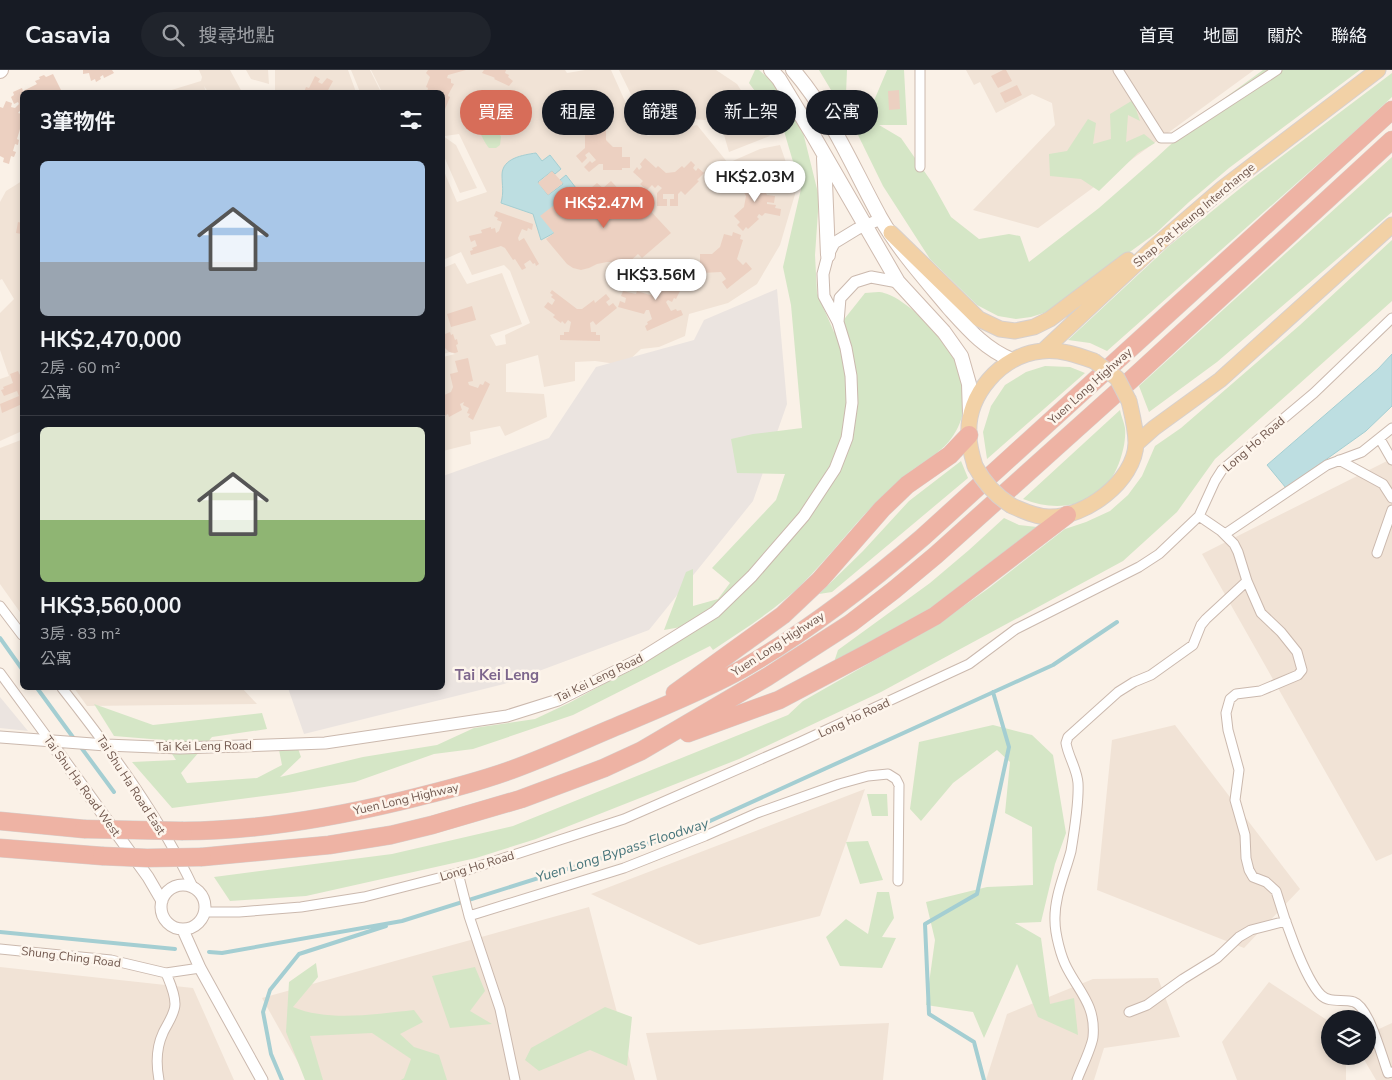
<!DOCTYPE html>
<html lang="zh-TW">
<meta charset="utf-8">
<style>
:root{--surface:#171b24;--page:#20242c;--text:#f1f3f6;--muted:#9ea1a6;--line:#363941;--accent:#d76d59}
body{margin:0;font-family:"Nunito Sans","Noto Sans TC",sans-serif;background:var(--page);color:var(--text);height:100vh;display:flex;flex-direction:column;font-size:19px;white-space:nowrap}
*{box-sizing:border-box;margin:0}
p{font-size:16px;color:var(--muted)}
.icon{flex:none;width:28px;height:28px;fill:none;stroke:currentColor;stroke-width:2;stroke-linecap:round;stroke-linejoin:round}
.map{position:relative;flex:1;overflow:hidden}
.sheet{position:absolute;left:20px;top:20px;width:425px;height:600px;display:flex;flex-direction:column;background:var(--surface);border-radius:8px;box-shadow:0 2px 8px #0003}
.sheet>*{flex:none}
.guide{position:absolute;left:460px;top:20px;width:475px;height:45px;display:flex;gap:10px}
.fabs{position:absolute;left:1321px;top:940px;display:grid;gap:10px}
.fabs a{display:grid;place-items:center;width:55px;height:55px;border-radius:50%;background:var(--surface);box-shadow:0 2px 8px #0003;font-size:25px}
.price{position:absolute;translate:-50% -42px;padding:0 11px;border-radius:18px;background:#fff;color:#222;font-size:16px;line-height:32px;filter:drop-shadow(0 1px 2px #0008)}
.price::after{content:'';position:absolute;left:50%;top:30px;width:15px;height:11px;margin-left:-8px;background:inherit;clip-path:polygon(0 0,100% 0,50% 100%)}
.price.active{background:var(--accent);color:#fff}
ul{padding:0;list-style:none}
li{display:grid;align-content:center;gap:10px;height:265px;padding:0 20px}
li+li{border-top:1px solid var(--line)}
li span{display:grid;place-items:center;height:155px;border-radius:8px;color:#555}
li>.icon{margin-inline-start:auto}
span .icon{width:90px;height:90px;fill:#fffc;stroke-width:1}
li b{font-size:21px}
h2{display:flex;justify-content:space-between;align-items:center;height:60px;padding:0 20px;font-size:21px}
.pill{padding:0 18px;border-radius:22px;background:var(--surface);box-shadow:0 2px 8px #0003;font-size:18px;line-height:45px}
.pill.active{background:var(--accent);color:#fff}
header{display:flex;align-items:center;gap:30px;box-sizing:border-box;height:70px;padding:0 25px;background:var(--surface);border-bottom:1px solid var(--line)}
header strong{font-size:24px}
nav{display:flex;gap:28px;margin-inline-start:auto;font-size:18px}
.search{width:350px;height:45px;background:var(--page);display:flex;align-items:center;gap:12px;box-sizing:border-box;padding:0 18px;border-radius:28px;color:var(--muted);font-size:19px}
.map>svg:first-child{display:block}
.residential{fill:#f1e3d6}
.industrial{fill:#ebe4e0}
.green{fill:#d5e6c6}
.water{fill:#bddee1;stroke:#a4ced2}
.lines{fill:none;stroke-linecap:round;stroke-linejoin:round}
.stream{stroke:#a4ced2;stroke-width:4}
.building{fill:#ecd0c1}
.minor-casing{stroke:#cbb9ae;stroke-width:11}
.tertiary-casing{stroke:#cbb9ae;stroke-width:13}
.secondary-casing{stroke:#cfbbaf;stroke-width:16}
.primary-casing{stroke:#d7d0cd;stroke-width:17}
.motorway-casing{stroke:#d7d0cd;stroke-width:19}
.minor{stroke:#fff;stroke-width:9}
.tertiary{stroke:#fff;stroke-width:11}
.secondary{stroke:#fff;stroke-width:14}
.primary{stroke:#f2d1a6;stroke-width:15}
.motorway{stroke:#eeb3a4;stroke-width:18}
.primary-bridge-casing{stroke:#d7d0cd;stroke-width:17;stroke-linecap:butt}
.motorway-bridge-casing{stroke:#d7d0cd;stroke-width:19;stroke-linecap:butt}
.primary-bridge{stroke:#f2d1a6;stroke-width:15}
.motorway-bridge{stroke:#eeb3a4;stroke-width:18}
.labels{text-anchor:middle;stroke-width:5;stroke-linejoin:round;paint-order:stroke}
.street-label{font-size:12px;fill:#71584e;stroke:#fdf5ec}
.water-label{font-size:14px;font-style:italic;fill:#47757b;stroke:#fdf5ec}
.quarter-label{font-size:15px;font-weight:bold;fill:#7d668c;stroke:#fdf5ec}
</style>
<header>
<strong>Casavia</strong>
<div class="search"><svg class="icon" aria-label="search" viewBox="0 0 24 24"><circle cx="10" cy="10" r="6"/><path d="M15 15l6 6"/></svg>搜尋地點</div>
<nav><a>首頁</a><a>地圖</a><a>關於</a><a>聯絡</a></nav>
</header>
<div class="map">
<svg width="1392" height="1010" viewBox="0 0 1392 1010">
<rect width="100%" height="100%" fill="#faf1e7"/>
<path class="residential" d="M199,0H230L242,22H208L204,16L206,22H165L201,11L202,7Z
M246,0H268L269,14L251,9Z
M275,0H348L356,22H275Z
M351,0H370L381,22H360Z
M371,0H565L567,3L585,0H611L638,60L648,66L697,55L728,93L760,79L780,75L796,121L780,175L757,214L728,233L689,244L685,266L659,277L641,279L624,295L595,291L575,292V311L544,317L538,285L506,294V322L544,324L547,347L505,366L500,356L470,362L471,374L443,381V287L455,284L450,282L443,284V198L455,193L467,214L502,203L522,254L490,265L496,276L506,274L505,265L530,253L510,201L504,195L472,205L461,182L443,190V99L457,132L487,122L459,64L445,66L443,59L442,22H382Z
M619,0H716L737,14L770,66L729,82L720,51L691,49L646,55Z
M966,0H1254L1038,158L973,140L1055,55L1052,33L1032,24L996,43L980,12L974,15Z
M443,66L456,75L477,118L460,123L443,84Z
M22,111V361L0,371V309L9,306L0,280V243L14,229L2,209L0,210V132L6,121Z
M21,370L22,372V545L0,514V378Z
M1389,390L1392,391V784L1376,791L1202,484Z
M74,618H242L257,634L87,636Z
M1175,655L1300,819L1244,878L1097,820L1112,670Z
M865,719L820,846L699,875L591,824Z
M589,837L635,1010H308L262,928Z
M0,897L193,918L234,1010H0Z
M1158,908L1180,967L1104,978L1094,1010H986L1007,944L1093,909Z
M1269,912L1330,952V986H1346V1010H1237L1222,972Z
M889,953L883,1010H657L646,963Z
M1392,953V1010H1376L1362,986H1368V964Z"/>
<path class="industrial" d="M777,219L787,334L753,431L649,560L504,614L304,664L288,618H442L443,406L549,368L596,297L694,270L704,250Z
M0,627L28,661L0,658Z"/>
<path class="green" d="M755,0H759L775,14L801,54L819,127L815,185L817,223L834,262L865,223C871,223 879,221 884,223C901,227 929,253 940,267C960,293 974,329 956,361C943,385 918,393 900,410C888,422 875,433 864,445C844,467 825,491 804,512C777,539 744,559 713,580L710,576L573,645L473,679L434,684L355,712L287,723L172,738L132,692L176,690L163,670L114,666L94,634L153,655L262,643L267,659L212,667L181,703L187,713L257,708L282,695L278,675L295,670L301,687L280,707L363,687L437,675L474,658L535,649L569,633L653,587L681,557L664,560L686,502L693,499V536L718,529L730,513L712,498L776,430L785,404L737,403L731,369L753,364L802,358L791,235L783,197L801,119L784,61L749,13Z
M819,0H847L846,24L873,33L887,0H904L907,55H879L901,68L931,111L951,147L979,169L1009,164L1020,166L1029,192L1099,138L1156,88L1207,41L1263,0H1360L1229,98L1189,132L1156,163L1047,242L1031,247L1016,249L998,246L977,235L930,189L883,116L858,65Z
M1392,3V27L1352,64L1107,281L1090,273L1068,270L1169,176L1248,112Z
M1133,30L1140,51L1128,45L1126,72L1144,64L1155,73L1138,83L1099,121L1081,109L1050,106L1049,84L1067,81L1088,49L1096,53L1093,74L1111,69L1110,44Z
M479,37H485L489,39L501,67L500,75L496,78H489C484,73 473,49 474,43C475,40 477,39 479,37Z
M1392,87V142L1217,292L1149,342L1139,316Z
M1392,170V231L1215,389L1177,442L1123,491L881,622L739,689L536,769L476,788L306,826L230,831L214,807L392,784L513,756L788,645L803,631L938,554L989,518L1065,459L1086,452L1110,441L1128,425L1142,406L1155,376L1181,358L1300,255Z
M1045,296L1070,297L1085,303L987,389L983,362L991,336L1005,315L1026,302Z
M1120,340C1121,346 1124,352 1125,358C1126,370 1123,382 1119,393C1104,434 1062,445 1023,429Z
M961,391L968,408L832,522L819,524L863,481L909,431Z
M1004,448L1019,455L1037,457L940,532L890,563L834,592L838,580L930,513L969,480Z
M993,655L1032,665L1053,685L1066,763L1055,794L1041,852L1015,853L1041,868L1050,934L1074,928L1078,965L1038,947L1017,894L984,968L973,942L926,935L935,870L926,832L987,817L1033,815L1032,757L1005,743L1010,692L997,680L953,713L921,751L910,739L919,672Z
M867,724H887L888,746H872Z
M868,771L883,810L860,814L846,772Z
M877,822H889L894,848L882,867L896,868L882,898L840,896L826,867L846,849L868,864Z
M316,893L318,907L293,937C328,952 376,944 414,940L423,952L400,964L414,977L439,985L447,1010H401L404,1008L411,989L372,963L310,966L323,1010H305L286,962L289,912Z
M475,897L485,921L470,941L492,954L450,958L432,906Z
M605,937L632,947L627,996L590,980L539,1001L525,990L531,978Z"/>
<path class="water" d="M536,83L542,91L550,85L561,99L555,104L552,101L538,112L548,125L563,114L560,110L566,105L586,131L576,139L572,134L564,140L558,132L554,163L541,170L533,144L501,133C504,122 502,115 502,105C502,88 523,85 536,83Z
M1392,284V336L1366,361L1286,418L1267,395L1378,299Z"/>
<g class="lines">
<path class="stream" d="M0,568L22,599
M37,618L75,670
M80,676L114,722
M0,862L175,879
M209,882L222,883L402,851L688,761L1053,595L1117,552
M282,1010L271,984L263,942L270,920L299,884L386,856
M984,1010L974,972L929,944L925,854L977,824L1009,677L993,622"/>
</g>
<path class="building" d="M83,0H112L114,3L104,8L103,5L100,7L101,9L96,12L95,9L91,11L89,3L83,4Z
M428,0H466L448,5L447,8L451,9V13L454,14L448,25V26L450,27L443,44L442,22H427L428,18L426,17L430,7L426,3Z
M484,0H506L505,3L509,5L508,7L513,11L509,16L494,9L495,8L493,7L482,3Z
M1003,0H1006L1012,11L998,18L991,6Z
M53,4L62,22H22V38L18,43L22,44V59H20L17,69L19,70L18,75L15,74L13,81L16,82L14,87L11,86L9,94L3,92L4,88L0,86V37L3,38L6,31L12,33L11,37L15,38L19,34L18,32L14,34L11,27L14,25L13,22L22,18L23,21L37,14L35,11L40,9L39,7L44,5L46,7Z
M315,6L320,9L318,12L322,14L327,8L333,11L327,22H304L306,17L309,18Z
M1017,15L1022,25L1005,33L1000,23Z
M899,20L900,39L889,40L888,21Z
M585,45H591V48H595V45H604V59H606V70L613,77H622V87H630V98H622V100H603V94H599L589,102L584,97L590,91L592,93L596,90L589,82L585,85L587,88L582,93L576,86L585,78Z
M645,88L656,98L658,96L666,103L675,102L682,96L684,98L691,91L695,95L693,98L696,101L698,98L704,103L697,110L699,111L685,125L681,121L678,124V136H670V129H674V124H663V129H667V136H657V123L662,118L658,115L655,118L652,115L647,120L640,114L643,111L633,102L637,97L639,100L642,97L640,94Z
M751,100L755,108L758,107L767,125L775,126L774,133L767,132V134L776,135L775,138L781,139L780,146L765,143L762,146L759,144L757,147L759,149L748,159L746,157L743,161L737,155L740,152L734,146L744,137L746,126L740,115L748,112L744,104Z
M552,101L563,113L548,125L538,113Z
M611,111L626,127L632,121L671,163L642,188L638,184L626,195L617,192H607L597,194L589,198L581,200L573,198L567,194L546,169L554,163L540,146L558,132L564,140L572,134L576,139L586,131L582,125L597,113L603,118Z
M496,141L533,154L532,160L528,158L527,161L522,159L518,168L519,171L524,168L539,194L536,196L535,193L533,194L530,190L524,194L526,198L522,200L515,189L513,190L505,178L501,176L471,185L470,181L473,180L472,178L477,176L475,170L471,172L469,166L482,163L481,160L491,157V159L495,158L496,163L499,161L502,152L497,150L498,148L494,146Z
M18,152L22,153V164L16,163Z
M733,162L741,165L740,169L743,170L737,189L743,195L746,192L752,199L727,219L722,212L726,209L721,202L701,203V200L692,201L691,192H700V184H712L720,177L724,164L732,166Z
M670,196L674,197L672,201L674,202L672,206L677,209L680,205L685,208L678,219L680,221L676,229L674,228L672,232L668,230L666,232L671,241L676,239L677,241L681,240L683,245L647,261L645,256L648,254L647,252L652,249L649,240H646L644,244L618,237L620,231L625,233L626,228L621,226L623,221L636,224L637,221L650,225L655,223Z
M552,220L577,239H582L594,230L595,233L606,224L610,229L606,232L609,236L613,233L617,238L596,255L593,251L590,253L591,262H596V265H600V271L560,270V265H564V262H569L571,252L568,250L565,254L562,251L561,253L553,247L555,245L544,237L548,232L552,235L555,230L551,227L553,225L550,223Z
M472,236L476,250L451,257L447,244Z
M442,257L445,264L450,262L451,265L453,264L455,270L457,269L458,274L456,275L458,282L455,283L449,282L445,278L442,279Z
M468,288L473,311L468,312L469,315L478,318L480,314L483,315L485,311L490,314L473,350L468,347L470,344L467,343L469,338L463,335L464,332L460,334L462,340L449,347L448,344L442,347V326L451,322L453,317L450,304L458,302L455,291Z
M18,301L22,309V334L2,343L0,334L19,326L17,321L4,326L1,320L4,319L3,317L13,313L10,304Z"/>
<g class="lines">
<defs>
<path id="minor" d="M920,0V97
M1118,0L1161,68H1173L1277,0
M1380,369L1392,390
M1339,390L1383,414L1392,428
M1199,446L1221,461L1234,474L1238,482L1247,511L1261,543L1281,562L1297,582L1302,600L1298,605L1260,621L1236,624L1230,629L1226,643L1228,660L1239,700L1235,730L1245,765L1246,788L1249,800L1253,807L1266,812L1276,821C1283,845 1304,908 1321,925C1330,934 1344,928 1354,932C1369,937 1382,987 1388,1003L1392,1002
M1225,464L1327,395L1362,382L1392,358
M1377,483L1392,440
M0,536L22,565
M0,603L50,671
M62,618C110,679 160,747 193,817
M458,803L469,846L500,939L515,1010
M205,842H239L301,837L364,827L458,803L624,749L800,672L969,594L1016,559L1139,497L1159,484L1199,446L1215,411L1222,400L1314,323L1392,248
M469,846L624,798L705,766L757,743L839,714L868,706L888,704L896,709L899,715L898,811
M0,879L111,890L166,903L200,898
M1129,942L1147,935L1183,909L1217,888L1239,867L1251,860L1286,851
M159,1010C156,994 156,978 163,963C167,954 175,944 175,934C175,923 170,913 166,903
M1077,1010C1081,999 1092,977 1093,967C1096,936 1080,923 1067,898C1061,887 1055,864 1055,851C1054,827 1065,804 1071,781C1074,763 1079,730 1078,713C1077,699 1068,686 1066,673L1068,667L1118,622L1134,612L1151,605L1193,575L1201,555L1206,549L1247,511"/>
<path id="tertiary" d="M838,252L840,228L855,212L871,207L898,212
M0,667L106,675L180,678L325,673L507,646L558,630L638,590L715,542L752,506L804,446L835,399L847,368L852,333L851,306L846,278L838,252L824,226L823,204L828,185L834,173L857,159L881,149
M50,671L148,807L162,831
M161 837a22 22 0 1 1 44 0a22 22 0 1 1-44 0Z
M183,860L200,898L262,1010"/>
<path id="secondary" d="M771,0L779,9L813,65L898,212L944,262L961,286L969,314L970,344
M793,0C831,44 852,96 880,147C898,179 925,209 949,238C968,259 985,279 1012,290
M0,1L1,0
M824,88L828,185"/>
<path id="primary" d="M891,163L979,249L1000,259L1015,261L1034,257L1050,249L1128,190
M1043,281L1151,180L1223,118L1378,0
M1136,374L1154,358L1220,310L1392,155
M975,396C972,386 969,376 969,366C966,325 1001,285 1042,281C1060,279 1077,285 1094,291
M1012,436C1024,441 1036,447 1049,447C1085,448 1135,411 1136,373C1136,359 1132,344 1129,331"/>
<path id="motorway" d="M675,623L783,545L820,510L882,439L907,415L950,385L969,365
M688,663L779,630L868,583L935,546L1067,445
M0,751L84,759
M183,761C256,761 330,748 401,731C438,722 475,713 511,700C550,686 588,668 627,652C666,635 705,620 742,599C807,562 866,516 923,467L1392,40
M0,778L102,786
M202,787L329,775L391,765L432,755L521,729L604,698L641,681L767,607L851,553L894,520L936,485L1133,308L1392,70"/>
</defs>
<use href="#minor" class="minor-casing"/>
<use href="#tertiary" class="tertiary-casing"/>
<use href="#secondary" class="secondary-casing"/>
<use href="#primary" class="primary-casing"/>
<use href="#motorway" class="motorway-casing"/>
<use href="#minor" class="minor"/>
<use href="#tertiary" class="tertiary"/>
<use href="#secondary" class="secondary"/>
<use href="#primary" class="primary"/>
<use href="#motorway" class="motorway"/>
<defs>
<path id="primary-bridge" d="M1094,291L1117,308L1129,331
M975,396C984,413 996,426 1012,436"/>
<path id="motorway-bridge" d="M84,759L183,761
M102,786L147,788L202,787"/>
</defs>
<use href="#primary-bridge" class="primary-bridge-casing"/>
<use href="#motorway-bridge" class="motorway-bridge-casing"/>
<use href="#primary-bridge" class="primary-bridge"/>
<use href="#motorway-bridge" class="motorway-bridge"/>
</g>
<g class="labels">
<g class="street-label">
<text transform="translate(1194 145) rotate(-40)" y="4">Shap Pat Heung Interchange</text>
<text transform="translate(1090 316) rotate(-42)" y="4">Yuen Long Highway</text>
<text transform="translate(1254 374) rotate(-41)" y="4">Long Ho Road</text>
<text transform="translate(778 574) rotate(-33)" y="4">Yuen Long Highway</text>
<text transform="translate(599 608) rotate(-26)" y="4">Tai Kei Leng Road</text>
<text transform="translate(854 648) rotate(-25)" y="4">Long Ho Road</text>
<text transform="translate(204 676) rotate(-1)" y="4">Tai Kei Leng Road</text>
<text transform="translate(131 715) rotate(57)" y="4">Tai Shu Ha Road East</text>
<text transform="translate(82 716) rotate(54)" y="4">Tai Shu Ha Road West</text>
<text transform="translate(406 729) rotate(-13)" y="4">Yuen Long Highway</text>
<text transform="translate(477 796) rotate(-17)" y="4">Long Ho Road</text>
<text transform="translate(71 887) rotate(7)" y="4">Shung Ching Road</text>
</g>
<g class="water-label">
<text transform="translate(622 780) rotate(-18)" y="5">Yuen Long Bypass Floodway</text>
</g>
<g class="quarter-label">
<text x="497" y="610">Tai Kei Leng</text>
</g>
</g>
</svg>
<div class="fabs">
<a><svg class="icon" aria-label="layers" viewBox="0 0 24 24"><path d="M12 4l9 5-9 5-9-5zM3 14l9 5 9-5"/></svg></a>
</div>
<b class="price" style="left:755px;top:133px">HK$2.03M</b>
<b class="price active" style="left:604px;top:159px">HK$2.47M</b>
<b class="price" style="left:656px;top:231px">HK$3.56M</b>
<div class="guide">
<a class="pill active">買屋</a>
<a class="pill">租屋</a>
<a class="pill">篩選</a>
<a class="pill">新上架</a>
<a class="pill">公寓</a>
</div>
<section class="sheet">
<h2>3筆物件<svg class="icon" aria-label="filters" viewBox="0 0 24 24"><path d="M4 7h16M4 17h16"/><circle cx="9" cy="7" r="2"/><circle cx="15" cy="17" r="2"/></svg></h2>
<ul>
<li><span style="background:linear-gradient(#a9c7e8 65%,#9aa5b1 0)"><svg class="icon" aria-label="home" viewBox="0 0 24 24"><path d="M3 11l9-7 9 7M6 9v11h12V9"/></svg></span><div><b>HK$2,470,000</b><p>2房 · 60 m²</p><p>公寓</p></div></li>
<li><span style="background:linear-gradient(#dfe7d0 60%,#8fb573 0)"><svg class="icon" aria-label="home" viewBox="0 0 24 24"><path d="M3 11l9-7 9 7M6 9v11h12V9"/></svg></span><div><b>HK$3,560,000</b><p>3房 · 83 m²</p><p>公寓</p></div></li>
</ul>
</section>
</div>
